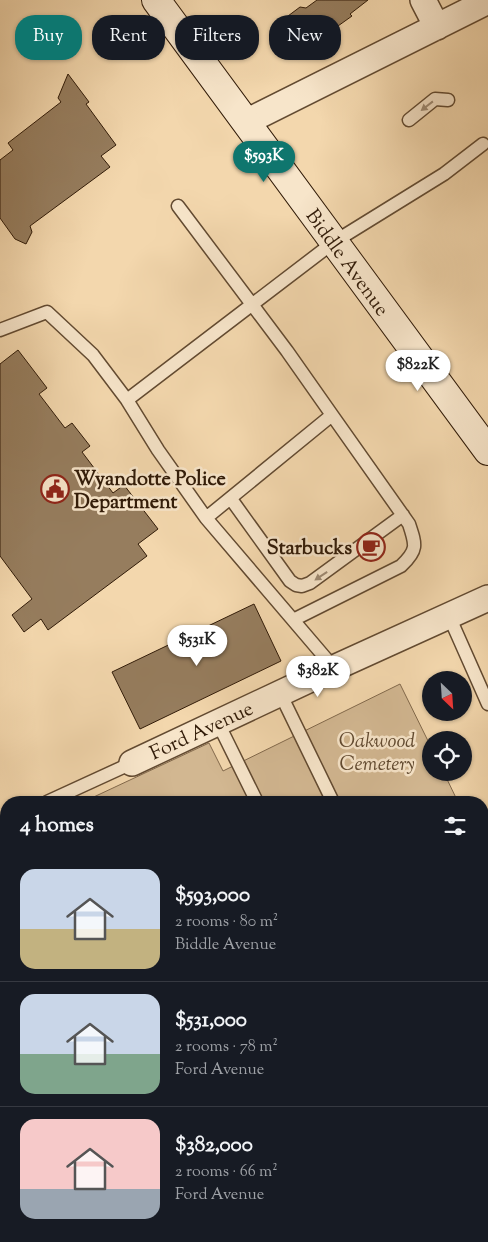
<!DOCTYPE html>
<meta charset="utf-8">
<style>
:root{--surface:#171b24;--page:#242831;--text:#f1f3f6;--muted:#9ea1a6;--line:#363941;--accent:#0f766e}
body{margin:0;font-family:"Sorts Mill Goudy",serif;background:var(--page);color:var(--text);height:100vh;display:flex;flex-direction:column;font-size:19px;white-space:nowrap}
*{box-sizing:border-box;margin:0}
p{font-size:16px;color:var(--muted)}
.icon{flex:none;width:28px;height:28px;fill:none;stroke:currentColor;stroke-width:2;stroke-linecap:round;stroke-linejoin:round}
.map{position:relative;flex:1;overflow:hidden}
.panel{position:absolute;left:0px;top:796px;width:489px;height:446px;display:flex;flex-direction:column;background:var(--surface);border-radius:20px 20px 0 0;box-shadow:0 1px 4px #0004}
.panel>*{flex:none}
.banner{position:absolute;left:15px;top:15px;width:459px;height:45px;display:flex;gap:10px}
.needle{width:32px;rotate:155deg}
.buttons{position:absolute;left:422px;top:671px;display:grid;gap:10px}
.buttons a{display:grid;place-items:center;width:50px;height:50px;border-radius:50%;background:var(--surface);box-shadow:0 1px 4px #0004;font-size:25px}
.price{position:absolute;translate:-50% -42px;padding:0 11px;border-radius:18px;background:#fff;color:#222;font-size:16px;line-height:32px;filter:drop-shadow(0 1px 2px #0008)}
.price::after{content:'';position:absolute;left:50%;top:30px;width:15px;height:11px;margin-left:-8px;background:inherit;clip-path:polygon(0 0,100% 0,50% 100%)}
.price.on{background:var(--accent);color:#fff}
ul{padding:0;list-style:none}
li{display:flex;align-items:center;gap:15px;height:125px;padding:0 20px}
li+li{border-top:1px solid var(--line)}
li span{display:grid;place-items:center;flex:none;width:140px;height:100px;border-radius:15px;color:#555}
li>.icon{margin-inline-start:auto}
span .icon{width:60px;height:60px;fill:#fffc;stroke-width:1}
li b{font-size:21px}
h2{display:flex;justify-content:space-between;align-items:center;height:60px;padding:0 20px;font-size:21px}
.chip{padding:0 18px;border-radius:20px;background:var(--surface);box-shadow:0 1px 4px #0004;font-size:18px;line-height:45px}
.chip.on{background:var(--accent);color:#fff}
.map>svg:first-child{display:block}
.green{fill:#d2b791;stroke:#82694c}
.building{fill:#967d5e;stroke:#311b08}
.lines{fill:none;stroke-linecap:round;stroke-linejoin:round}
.lane-casing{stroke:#624a31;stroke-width:15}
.street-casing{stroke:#624a31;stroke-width:28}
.secondary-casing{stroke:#311b08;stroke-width:30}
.lane{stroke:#f7e5ca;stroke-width:12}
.street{stroke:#f7e5ca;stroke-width:25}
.secondary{stroke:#f7e5ca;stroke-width:28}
.rail{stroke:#311b08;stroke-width:4;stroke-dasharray:9 9;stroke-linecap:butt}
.oneway{fill:#9e8a73}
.labels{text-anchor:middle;stroke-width:5;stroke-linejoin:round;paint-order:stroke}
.street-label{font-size:20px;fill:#311b08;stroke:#f7e5ca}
.poi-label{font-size:20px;font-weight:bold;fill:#311b08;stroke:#f7e5ca;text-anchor:start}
.park-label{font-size:20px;font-style:italic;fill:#614a31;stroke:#f7e5ca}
</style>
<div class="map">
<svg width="488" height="1242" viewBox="0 0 488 1242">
<rect width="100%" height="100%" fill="#f3d7ad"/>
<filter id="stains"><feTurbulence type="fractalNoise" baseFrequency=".004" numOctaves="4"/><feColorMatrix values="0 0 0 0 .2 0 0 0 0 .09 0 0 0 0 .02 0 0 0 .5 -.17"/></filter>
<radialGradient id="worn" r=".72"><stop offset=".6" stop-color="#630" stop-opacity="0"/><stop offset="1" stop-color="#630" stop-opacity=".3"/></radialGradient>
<path class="green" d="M400,684L431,747V772L444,773L458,802H83L209,743L223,771Z
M483,851L488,863V1242H192L189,1236H482Z"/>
<path class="building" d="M317,0H368L350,14L352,16L310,46L288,16L300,7L306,8Z
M68,74L89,102L86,104L116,145L101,156L110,167L30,226L32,232L26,244L15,239L0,218V160L13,150L8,143L61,102L58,98Z
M18,350L47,388L39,394L65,428L72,423L90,446L82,452L113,493L124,485L158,529L138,544L147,556L48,630L41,619L24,632L12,615L32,599L0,556V364Z
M254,604L281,661L140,729L112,672Z"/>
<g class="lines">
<defs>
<path id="lane" d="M409,120L435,99L448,100
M178,206L287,351L332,415
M0,330L47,312L93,355L127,400L158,450L206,518L334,668
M127,400L334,242L444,174L483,144
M231,499L290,581L296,585L302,586L310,583L403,515
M206,518L332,415L409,524C416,545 418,550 401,566L293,620
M449,616L488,704
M280,693L333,802
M218,723L257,802
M47,802L132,763
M0,902L6,907
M482,1107L488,1118
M175,1236L178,1242
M473,1236L476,1242"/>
<path id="street" d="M423,0L437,27
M246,122L488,1
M132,763L334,668L488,598"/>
<path id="secondary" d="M156,0L488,451"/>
</defs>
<use href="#lane" class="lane-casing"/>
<use href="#street" class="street-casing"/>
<use href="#secondary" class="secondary-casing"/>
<use href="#lane" class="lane"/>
<use href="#street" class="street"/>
<use href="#secondary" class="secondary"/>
<path class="rail" d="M44,1236L47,1242
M64,1236L67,1242"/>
</g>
<defs><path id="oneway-solid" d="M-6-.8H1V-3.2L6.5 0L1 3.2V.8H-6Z" transform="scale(1.25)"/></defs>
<g class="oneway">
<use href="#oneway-solid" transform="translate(427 106) rotate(142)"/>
<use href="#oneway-solid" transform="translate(321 576) rotate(146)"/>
</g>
<defs>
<symbol id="civic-ring" viewBox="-11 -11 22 22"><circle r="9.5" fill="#f7e5ca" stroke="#8f2418" stroke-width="1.5"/><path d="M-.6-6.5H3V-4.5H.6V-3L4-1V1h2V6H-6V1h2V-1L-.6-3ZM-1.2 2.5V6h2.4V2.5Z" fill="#8f2418"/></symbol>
<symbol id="cafe-ring" viewBox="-11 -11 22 22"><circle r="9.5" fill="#f7e5ca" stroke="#8f2418" stroke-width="1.5"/><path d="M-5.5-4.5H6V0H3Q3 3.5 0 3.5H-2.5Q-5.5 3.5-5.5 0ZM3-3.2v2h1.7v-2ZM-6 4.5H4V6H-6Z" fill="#8f2418"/></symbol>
</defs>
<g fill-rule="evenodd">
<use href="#civic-ring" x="39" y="473" width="32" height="32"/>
<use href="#cafe-ring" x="355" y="531" width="32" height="32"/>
</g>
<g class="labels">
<g class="street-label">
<text transform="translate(348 262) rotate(54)" y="7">Biddle Avenue</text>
<text transform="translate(201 730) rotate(-25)" y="7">Ford Avenue</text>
</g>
<g class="poi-label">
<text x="74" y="485">Wyandotte Police<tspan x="74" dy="23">Department</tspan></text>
<text x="352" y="554" text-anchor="end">Starbucks</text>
</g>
<g class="park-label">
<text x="377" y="747">Oakwood<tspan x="377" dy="23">Cemetery</tspan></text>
</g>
</g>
<rect width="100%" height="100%" filter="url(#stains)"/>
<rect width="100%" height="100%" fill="url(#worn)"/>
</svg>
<div class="buttons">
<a><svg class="needle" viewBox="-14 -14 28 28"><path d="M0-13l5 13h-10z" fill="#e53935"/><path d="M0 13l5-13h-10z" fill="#9ea1a6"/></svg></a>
<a><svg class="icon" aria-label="locate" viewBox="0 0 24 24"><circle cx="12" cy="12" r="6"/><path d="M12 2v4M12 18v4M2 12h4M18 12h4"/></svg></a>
</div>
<b class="price on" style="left:264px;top:183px">$593K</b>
<b class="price" style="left:418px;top:392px">$822K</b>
<b class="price" style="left:197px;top:667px">$531K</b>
<b class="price" style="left:318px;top:698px">$382K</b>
<div class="banner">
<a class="chip on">Buy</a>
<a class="chip">Rent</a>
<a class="chip">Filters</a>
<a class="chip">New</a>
</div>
<section class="panel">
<h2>4 homes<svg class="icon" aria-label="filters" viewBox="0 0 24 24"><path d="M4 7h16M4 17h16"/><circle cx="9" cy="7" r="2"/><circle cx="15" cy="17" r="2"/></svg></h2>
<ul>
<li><span style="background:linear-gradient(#c9d6e8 60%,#c2b280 0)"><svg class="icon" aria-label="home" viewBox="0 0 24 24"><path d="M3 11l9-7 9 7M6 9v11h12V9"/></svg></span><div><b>$593,000</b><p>2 rooms · 80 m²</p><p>Biddle Avenue</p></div></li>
<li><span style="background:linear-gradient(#c9d6e8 60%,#7fa58c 0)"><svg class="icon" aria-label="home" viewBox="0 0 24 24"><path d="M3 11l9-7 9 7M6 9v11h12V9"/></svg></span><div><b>$531,000</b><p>2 rooms · 78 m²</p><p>Ford Avenue</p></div></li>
<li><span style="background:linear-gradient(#f6c9c9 70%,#9aa5b1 0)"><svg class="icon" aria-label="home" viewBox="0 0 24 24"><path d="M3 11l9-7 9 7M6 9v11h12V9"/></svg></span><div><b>$382,000</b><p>2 rooms · 66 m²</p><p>Ford Avenue</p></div></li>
</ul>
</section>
</div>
